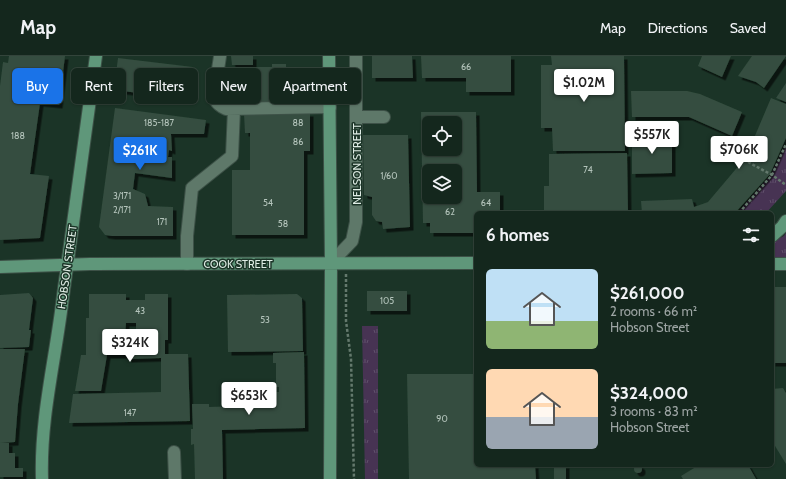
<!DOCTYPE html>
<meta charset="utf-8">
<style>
:root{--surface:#14271d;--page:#21332a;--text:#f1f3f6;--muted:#9da5a4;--line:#33443b;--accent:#1a73e8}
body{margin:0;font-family:Cabin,sans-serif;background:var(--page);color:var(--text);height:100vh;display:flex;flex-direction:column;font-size:15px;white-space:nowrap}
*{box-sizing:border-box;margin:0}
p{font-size:13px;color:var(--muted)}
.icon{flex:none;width:22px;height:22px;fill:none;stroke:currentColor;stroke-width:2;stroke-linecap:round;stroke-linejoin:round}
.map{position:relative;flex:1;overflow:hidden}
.side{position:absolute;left:474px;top:155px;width:300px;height:256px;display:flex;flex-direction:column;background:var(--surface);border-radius:6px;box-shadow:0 1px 3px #0004,0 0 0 1px var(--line)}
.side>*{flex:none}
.banner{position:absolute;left:12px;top:12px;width:380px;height:36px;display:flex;gap:8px}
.controls{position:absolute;left:422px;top:60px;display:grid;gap:8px}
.controls a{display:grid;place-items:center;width:40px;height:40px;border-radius:6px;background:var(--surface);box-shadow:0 1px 3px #0004,0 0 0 1px var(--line);font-size:20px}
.price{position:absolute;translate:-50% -34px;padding:0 9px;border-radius:4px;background:#fff;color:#222;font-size:13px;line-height:26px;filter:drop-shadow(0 1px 2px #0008)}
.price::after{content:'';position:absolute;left:50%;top:24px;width:12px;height:9px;margin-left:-6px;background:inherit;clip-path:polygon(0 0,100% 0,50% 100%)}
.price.current{background:var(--accent);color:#fff}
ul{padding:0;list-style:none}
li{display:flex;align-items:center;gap:12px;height:100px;padding:0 12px}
li span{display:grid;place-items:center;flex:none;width:112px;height:80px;border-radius:6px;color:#555}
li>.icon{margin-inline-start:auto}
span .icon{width:48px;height:48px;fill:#fffc;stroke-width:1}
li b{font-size:17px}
h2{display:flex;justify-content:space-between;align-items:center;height:48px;padding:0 12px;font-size:17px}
.tag{padding:0 14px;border-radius:6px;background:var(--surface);box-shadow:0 1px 3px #0004,0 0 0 1px var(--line);font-size:14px;line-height:36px}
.tag.current{background:var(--accent);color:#fff}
header{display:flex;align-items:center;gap:24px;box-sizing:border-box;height:56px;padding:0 20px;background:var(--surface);border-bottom:1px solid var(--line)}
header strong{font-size:19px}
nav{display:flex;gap:22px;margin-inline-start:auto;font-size:14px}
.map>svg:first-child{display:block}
.grass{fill:url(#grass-tufts)}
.green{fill:#473353}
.building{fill:#344d3f;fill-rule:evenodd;filter:url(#shadow)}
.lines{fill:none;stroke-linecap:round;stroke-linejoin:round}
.minor-casing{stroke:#3d5147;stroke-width:14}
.major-casing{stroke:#3d5147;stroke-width:14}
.path{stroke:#64796d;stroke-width:2.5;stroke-dasharray:3 2;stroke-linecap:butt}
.minor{stroke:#5e7869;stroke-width:12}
.major{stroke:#5f977a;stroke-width:12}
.labels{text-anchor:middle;stroke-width:3;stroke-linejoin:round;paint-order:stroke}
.number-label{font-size:9px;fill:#b4c4bb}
.street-label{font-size:11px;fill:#deece4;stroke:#1b3427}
</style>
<header>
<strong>Map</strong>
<nav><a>Map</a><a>Directions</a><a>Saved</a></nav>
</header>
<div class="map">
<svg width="786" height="423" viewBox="0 0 786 423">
<defs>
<pattern id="grass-tufts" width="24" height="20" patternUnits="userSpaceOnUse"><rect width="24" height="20" fill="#473353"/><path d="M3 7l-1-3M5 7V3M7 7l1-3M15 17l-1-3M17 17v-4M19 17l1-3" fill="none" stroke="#61516c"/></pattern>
<filter id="shadow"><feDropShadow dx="3.5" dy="3.5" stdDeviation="0" flood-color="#0009"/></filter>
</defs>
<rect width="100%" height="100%" fill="#1b3427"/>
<path class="grass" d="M786,89V135L766,157H737L770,120Z
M786,177V202H772V186L784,180Z
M362,270H378V423H365Z"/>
<path class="green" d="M253,19L254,38H232L231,20Z"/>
<path class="building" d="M9,0H65L59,49L40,47L30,118L49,120L40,182L0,184V30L3,6L8,7Z
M231,0H253V9H232Z
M372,0H412L413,22H372Z
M421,0H511V36H466V22H422Z
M551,0H624L625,95H553L552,72H541V9H552Z
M702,0H731L722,21L698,10Z
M752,0H786L764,32L756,26L738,20Z
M118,2L193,11L189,43L114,34Z
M272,8H286V12H304L305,31H285V37L274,38V47H256L255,11H272Z
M786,27V46L776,42Z
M631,35H687L700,38L742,56L732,80L689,61H632Z
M771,42L786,48V82L770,118L735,157H642L641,145L692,143L694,151L708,146L746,101Z
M115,52L206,64L204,78H171L172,95L169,94L168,101H172V122L135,117L133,133L145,138L148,150L173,151V180H112L105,179L99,171Z
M421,56H476L477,136H500V157H476V177H430V167H423ZM429,67H455V93H429ZM429,115H455V141H429Z
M310,57V95H304V179H232V114H250V77H245L244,58Z
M363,79H408L410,171L383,173L382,166L376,165L372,159V141L364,139Z
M632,81H672V117L632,118Z
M627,97L628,157H544V130H549V98Z
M772,231H786V307H772Z
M367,235H407V255H367Z
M29,237L33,242L29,274H31L29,291L0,292V239Z
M89,238H126V244H145V238H168V284H165V298H188L190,365L69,367L73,338L161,336V302L128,303V280H136V267H126L124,293L126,292V299H107L101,335H75L81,299H86V262H89Z
M297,238L302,242L303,295L228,296L227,239Z
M0,293H25L18,348L15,386L0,387Z
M304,296L305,372L222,374L223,423H195L194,388L191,389V373H193L192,348H209V351L271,349V336H279V331H276V307H273V297Z
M407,318H476V409H535L536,423H409Z
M783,332L786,337V408L772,385V333Z
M0,387H9V397H15V412H23V421H0Z
M554,409H566V423H554Z
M699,409H748L756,423H683L681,420Z
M634 413a4 4 0 1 1 8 0a4 4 0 1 1-8 0Z"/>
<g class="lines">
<defs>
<path id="minor" d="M220,0C219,9 213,38 216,45C218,49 222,51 226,53L330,51
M356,61H384
M331,207L352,185L356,166V0
M187,208V180L192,132L232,100L234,53
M174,396L175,423"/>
<path id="major" d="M329,0L331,207L330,423
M772,180L782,171L786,165
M772,208H786
M0,211L90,208L476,207
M42,423C40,361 56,301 63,240C74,160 85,80 96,0"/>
</defs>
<use href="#minor" class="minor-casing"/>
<use href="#major" class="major-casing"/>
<path class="path" d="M748,106L772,119L786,129
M739,157L772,119L786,88
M346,218V265L351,303L354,423"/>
<use href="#minor" class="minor"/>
<use href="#major" class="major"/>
</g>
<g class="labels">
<g class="number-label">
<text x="466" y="14">66</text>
<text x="159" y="70">185-187</text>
<text x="298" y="70">88</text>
<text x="18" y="83">188</text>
<text x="298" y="89">86</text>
<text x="588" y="117">74</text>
<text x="389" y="123">1/60</text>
<text x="122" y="143">3/171</text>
<text x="268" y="150">54</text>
<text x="486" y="150">64</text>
<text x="122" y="157">2/171</text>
<text x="450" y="159">62</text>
<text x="162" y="169">171</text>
<text x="283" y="171">58</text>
<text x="387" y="248">105</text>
<text x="140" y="258">43</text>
<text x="265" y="267">53</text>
<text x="130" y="360">147</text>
<text x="442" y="366">90</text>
</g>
<g class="street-label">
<text transform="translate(357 108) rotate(-90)" y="4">NELSON STREET</text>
<text x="238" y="212">COOK STREET</text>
<text transform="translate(67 211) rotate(-82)" y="4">HOBSON STREET</text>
</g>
</g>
</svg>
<div class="controls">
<a><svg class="icon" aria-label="locate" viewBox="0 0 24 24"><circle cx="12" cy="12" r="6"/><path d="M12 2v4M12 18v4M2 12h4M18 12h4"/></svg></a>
<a><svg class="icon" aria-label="layers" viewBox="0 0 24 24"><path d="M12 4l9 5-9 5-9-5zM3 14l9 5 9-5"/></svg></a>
</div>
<b class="price" style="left:584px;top:47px">$1.02M</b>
<b class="price" style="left:652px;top:99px">$557K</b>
<b class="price" style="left:739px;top:114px">$706K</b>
<b class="price current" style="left:140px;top:115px">$261K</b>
<b class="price" style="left:130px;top:307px">$324K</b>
<b class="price" style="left:249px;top:360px">$653K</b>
<div class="banner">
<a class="tag current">Buy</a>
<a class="tag">Rent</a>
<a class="tag">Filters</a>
<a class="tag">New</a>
<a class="tag">Apartment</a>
</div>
<section class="side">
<h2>6 homes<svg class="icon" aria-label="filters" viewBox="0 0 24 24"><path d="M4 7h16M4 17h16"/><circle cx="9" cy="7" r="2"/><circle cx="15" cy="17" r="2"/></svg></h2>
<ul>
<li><span style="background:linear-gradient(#bfe0f5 65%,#8fb573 0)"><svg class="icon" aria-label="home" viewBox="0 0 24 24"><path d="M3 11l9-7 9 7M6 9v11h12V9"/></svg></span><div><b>$261,000</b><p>2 rooms · 66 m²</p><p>Hobson Street</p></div></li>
<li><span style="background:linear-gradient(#ffd9b3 60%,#9aa5b1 0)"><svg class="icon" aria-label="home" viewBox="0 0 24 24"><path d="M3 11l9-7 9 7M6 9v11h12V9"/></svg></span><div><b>$324,000</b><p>3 rooms · 83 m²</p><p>Hobson Street</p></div></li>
</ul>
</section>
</div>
